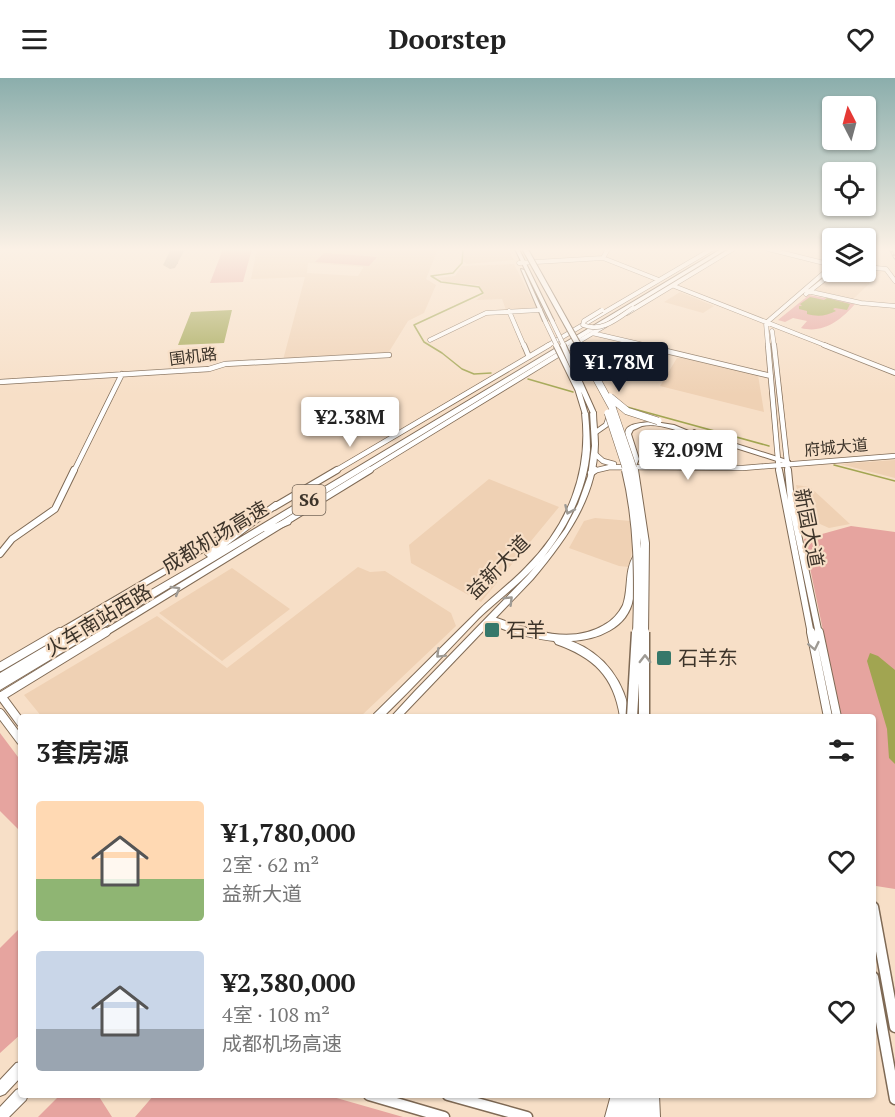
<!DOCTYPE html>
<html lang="zh">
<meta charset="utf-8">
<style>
:root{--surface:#fff;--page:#f6f6f6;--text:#222;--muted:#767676;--accent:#111827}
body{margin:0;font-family:"PT Serif","Noto Sans SC",serif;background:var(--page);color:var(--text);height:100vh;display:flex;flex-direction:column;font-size:22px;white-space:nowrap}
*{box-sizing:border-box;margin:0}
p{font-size:20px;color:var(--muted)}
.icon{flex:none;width:33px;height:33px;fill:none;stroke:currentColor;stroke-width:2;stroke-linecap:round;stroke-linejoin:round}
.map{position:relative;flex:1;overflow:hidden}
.details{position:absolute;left:18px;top:636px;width:858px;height:384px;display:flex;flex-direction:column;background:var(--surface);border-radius:6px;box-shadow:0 2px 4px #0004}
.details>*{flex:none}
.needle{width:39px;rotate:354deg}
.controls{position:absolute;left:822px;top:18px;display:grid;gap:12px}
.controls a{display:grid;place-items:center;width:54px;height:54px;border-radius:6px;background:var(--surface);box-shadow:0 2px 4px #0004;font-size:30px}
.price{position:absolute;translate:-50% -51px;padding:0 14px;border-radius:6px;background:#fff;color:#222;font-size:20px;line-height:39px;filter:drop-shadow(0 2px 3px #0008)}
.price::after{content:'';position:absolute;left:50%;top:36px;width:18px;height:14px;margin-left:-9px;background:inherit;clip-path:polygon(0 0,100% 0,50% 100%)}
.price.active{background:var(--accent);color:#fff}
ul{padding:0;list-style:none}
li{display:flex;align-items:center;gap:18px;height:150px;padding:0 18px}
li span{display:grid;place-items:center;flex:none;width:168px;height:120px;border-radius:6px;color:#555}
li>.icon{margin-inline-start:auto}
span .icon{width:72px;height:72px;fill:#fffc;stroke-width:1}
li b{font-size:26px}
h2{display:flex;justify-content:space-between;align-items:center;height:72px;padding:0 18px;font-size:26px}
header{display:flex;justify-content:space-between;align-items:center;height:78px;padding:0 18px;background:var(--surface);font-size:27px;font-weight:700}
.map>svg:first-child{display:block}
.built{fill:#efd1b4;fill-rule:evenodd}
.green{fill:#e6a49f}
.water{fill:#a1a551}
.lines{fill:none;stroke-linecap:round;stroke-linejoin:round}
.stream{stroke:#a1a551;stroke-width:1.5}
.taxiway{fill:#c2af9b;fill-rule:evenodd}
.runway{fill:#c2af9b;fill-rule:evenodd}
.secondary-far4-casing{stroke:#7f6a55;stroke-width:5}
.secondary-far3-casing{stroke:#7f6a55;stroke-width:6}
.secondary-far2-casing{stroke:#7f6a55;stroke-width:8}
.secondary-far1-casing{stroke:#7f6a55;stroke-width:10}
.secondary-casing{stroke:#7f6a55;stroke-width:13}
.primary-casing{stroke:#7f6a55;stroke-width:2}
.highway-casing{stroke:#7f6a55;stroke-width:2}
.secondary-far4{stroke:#fff;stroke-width:4}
.secondary-far3{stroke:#fff;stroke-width:4.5}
.secondary-far2{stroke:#fff;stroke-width:6}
.secondary-far1{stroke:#fff;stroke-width:8}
.secondary{stroke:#fff;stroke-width:10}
.primary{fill:#fff;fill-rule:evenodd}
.highway{fill:#fff;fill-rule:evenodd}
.rail-casing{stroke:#8e7f6f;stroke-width:3}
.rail{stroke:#f7dfc7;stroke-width:1.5;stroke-dasharray:2;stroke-linecap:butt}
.secondary-bridge-casing{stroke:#7f6a55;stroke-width:5;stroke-linecap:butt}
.primary-bridge-far1-casing{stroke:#7f6a55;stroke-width:5;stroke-linecap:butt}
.primary-bridge-casing{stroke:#7f6a55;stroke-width:7;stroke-linecap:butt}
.highway-bridge-far3-casing{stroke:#7f6a55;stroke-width:7;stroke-linecap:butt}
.highway-bridge-far2-casing{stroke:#7f6a55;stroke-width:8;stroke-linecap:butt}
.highway-bridge-far1-casing{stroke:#7f6a55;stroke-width:10;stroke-linecap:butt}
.highway-bridge-casing{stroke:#7f6a55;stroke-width:13;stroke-linecap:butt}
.secondary-bridge{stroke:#fff;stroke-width:4}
.primary-bridge-far1{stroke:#fff;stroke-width:4}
.primary-bridge{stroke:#fff;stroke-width:5}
.highway-bridge-far3{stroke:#fff;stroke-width:5}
.highway-bridge-far2{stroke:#fff;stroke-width:7}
.highway-bridge-far1{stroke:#fff;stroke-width:8}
.highway-bridge{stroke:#fff;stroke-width:10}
.oneway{stroke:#9e9a94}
.poi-dot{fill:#36786a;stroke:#f7dfc7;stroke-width:2}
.labels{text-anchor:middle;stroke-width:4.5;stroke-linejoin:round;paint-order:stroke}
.far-street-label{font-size:16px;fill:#3d342a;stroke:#f7dfc7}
.shield{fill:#f7dfc7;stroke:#756759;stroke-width:1.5}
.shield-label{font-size:18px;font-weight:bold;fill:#3d342a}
.street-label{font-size:20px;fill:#3d342a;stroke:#f7dfc7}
.poi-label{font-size:20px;fill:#3d342a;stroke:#f7dfc7;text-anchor:start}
</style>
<header><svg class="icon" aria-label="menu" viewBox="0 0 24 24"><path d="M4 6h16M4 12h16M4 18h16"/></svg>Doorstep<svg class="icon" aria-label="heart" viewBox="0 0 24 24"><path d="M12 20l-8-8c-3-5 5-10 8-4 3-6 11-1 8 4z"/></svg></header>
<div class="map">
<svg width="895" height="1039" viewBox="0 0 895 1039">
<rect width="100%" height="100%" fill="#f7dfc7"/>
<path class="built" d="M257,171H438L426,201L436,207L424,235L408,243L387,277L283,282L305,199L251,201ZM308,185L363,189V190L358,198L307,195Z
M464,171H508L514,182L467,186L463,183Z
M514,186L536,229L532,231L506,232L502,221L476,222L484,216L479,207L445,204L438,200L455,198L462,188Z
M866,191L884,192L852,222L819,215L816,211L838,194H866Z
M680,214L714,228L703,235L664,224Z
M686,279L758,297L764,334L660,308L677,280Z
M895,382V400L840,386Z
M489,401L559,429L481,524L411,485L409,467Z
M796,407L810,409L850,446L829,450L820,446L805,447Z
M595,440L631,443L633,466L629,489L619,488L569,470L584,443Z
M358,489L370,494L385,493L451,535L456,548L360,639H42L24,617L157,538L227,590Z
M232,490L290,531L222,583L159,535Z"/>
<path class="green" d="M223,171H252L243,204L210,205Z
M324,175L377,179L369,188L315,184Z
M809,217L855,226C841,242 823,256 801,250L807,243L793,240L785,244L778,242Z
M851,448L895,454V811L876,808L873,791V639H841L804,461Z
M0,655L21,683V754L0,733Z
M21,849V956L0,975V870Z
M60,1017H98L112,1039H38Z
M154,1017H326L403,1039H135Z"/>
<path class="water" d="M810,219L824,222L827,220L850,226L847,232L835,230L833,231L836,233C826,238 818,239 807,236V233L799,231V228H802L800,226Z
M232,232L224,265L178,267L191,234Z
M870,575L878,578L895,592V686L889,680L887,651L867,583Z"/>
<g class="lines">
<path class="stream" d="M463,171L462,185L453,195L431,198L441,204L479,209L483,215L414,247L424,264L442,275L462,291L474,296L491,295
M528,301L573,314
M627,329L769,368
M834,387L895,403"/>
<path class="taxiway" d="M173,180L178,184V186L165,187V185Z"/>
<path class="runway" d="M171,171H185L175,190L170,191L163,187Z"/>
<defs>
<path id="secondary-far4" d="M768,171L832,187
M603,180L608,171
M519,185L603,180L659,202
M866,189L886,191L895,203
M674,208L827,268
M807,213L861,225L895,228
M806,216L834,194
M509,233L524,268
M627,235L733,171
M772,253L774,268
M592,255L648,268
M430,262L486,235L540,232
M547,268L712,171
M571,268L606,247
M768,268L766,245L832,188"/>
<path id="secondary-far3" d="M524,267L529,279
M641,267L771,298
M768,267L779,393
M774,267L788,393
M824,267L895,295
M0,304L209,291L225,286L389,277
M596,354L606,347L610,336
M595,376L603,383L614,386
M74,393L122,296
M335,393L549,267
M368,393L574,267
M593,393L610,389L743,390L895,378"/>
<path id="secondary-far2" d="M779,392L811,556
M788,392L791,423L819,556
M591,395L595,392
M274,429L337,392
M0,476L12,461L55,431L74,392
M57,556L252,442
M103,556L370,392"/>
<path id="secondary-far1" d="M811,554L828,639
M819,554L837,639
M0,589L60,554
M1,618L21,645
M0,619L106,554
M0,635L21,663"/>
<path id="secondary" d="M873,829L895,949
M873,899L895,1021
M369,1017L444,1039
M448,1017L527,1039"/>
<path id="primary" d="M515,171H519L554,243V244L550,243Z
M521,191L524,192L547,243V244L543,243Z
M593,332L596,334C596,345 598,356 598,366C597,419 566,462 533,501L401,639H391L415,613L528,497L548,474L565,451L578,426L588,398L592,368L590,334Z
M585,333L588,335C589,347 590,359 590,372C587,415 563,459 534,490C517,508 497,523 479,540C447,573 416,607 383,639H373L374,636C408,603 441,569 475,536C491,519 510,506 526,489C568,447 589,394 582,335Z
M21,984V999L5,1016L0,1018V1002L16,985Z
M21,1010V1017H28L26,1022L9,1039H0V1029L16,1012Z"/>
<path id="highway" d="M721,171H727L275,446L287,441L291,444L290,446L268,455L264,453L0,612V595L139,513H145L146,515L208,479L205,476L206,474L275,424H281L282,426L226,468Z
M655,344L674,347L691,354L694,352L696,353L790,383L789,385H783L695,357C706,363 711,367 713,379L705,389H699L698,387L706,379C705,375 705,373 703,370C694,355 658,344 642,348C639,349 636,351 633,352L631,356L639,381L636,388H630L629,386C638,365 602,345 655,344Z
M637,476L641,479C634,492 636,506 633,521C628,550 597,562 571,563C605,576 625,604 630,639H620C614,598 593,579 556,566L554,563C536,561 499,554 486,541L488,539L491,538C526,550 568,568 604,547C612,543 619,535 623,527C629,510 624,493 634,477Z
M611,1017H628L629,1020V1017H659L660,1039H605Z"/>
</defs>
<use href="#secondary-far4" class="secondary-far4-casing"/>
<use href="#secondary-far3" class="secondary-far3-casing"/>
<use href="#secondary-far2" class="secondary-far2-casing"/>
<use href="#secondary-far1" class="secondary-far1-casing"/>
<use href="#secondary" class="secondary-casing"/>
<use href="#primary" class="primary-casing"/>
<use href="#highway" class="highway-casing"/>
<use href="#secondary-far4" class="secondary-far4"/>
<use href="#secondary-far3" class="secondary-far3"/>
<use href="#secondary-far2" class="secondary-far2"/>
<use href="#secondary-far1" class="secondary-far1"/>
<use href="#secondary" class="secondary"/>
<use href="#primary" class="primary"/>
<use href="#highway" class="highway"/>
<defs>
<path id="rail" d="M890,171L895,180"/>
</defs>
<use href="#rail" class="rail-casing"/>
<use href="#rail" class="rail"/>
<defs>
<path id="secondary-bridge" d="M602,232L584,243L583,247C602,255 618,240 633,230"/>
<path id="primary-bridge-far1" d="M545,243L557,268
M552,243L564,268"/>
<path id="primary-bridge" d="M556,267L578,312L585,335
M563,267L593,334"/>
<path id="highway-bridge-far3" d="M525,171L579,268"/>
<path id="highway-bridge-far2" d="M578,267L612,329L634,393
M610,319L627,333L658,343
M608,335L627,393"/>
<path id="highway-bridge-far1" d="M626,392C639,445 639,501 637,556
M634,392L645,465L644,556"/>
<path id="highway-bridge" d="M632,639L637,554
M644,639V554"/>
</defs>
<use href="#secondary-bridge" class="secondary-bridge-casing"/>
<use href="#primary-bridge-far1" class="primary-bridge-far1-casing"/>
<use href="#primary-bridge" class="primary-bridge-casing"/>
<use href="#highway-bridge-far3" class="highway-bridge-far3-casing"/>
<use href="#highway-bridge-far2" class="highway-bridge-far2-casing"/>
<use href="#highway-bridge-far1" class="highway-bridge-far1-casing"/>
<use href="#highway-bridge" class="highway-bridge-casing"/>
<use href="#secondary-bridge" class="secondary-bridge"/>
<use href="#primary-bridge-far1" class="primary-bridge-far1"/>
<use href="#primary-bridge" class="primary-bridge"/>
<use href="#highway-bridge-far3" class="highway-bridge-far3"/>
<use href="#highway-bridge-far2" class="highway-bridge-far2"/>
<use href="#highway-bridge-far1" class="highway-bridge-far1"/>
<use href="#highway-bridge" class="highway-bridge"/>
</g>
<defs><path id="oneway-chevron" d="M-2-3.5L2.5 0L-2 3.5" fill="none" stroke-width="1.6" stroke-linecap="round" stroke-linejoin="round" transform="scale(1.5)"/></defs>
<g class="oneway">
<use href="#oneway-chevron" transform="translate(569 432) rotate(114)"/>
<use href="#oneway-chevron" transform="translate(176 512) rotate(-31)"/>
<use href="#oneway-chevron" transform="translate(509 522) rotate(-45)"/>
<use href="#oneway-chevron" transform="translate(814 568) rotate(78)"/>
<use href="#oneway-chevron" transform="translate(440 576) rotate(135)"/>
<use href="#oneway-chevron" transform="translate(645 581) rotate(-90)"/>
</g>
<linearGradient id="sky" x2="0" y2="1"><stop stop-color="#8baeac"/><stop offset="0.54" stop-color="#fbf1e6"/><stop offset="1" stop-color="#fbf1e6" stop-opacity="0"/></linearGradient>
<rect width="895" height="317" fill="url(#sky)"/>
<g class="poi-dot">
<rect x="484" y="544" width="16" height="16" rx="3"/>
<rect x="656" y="572" width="16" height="16" rx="3"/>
</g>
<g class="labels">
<g class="far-street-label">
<text transform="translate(193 278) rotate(-7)" y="6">围机路</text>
<text transform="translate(836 369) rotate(-5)" y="6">府城大道</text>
</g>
<rect class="shield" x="292.5" y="407" width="33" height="30" rx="4.5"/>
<g class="shield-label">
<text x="309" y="428">S6</text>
</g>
<g class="street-label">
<text transform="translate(809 450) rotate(79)" y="7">新园大道</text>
<text transform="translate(215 459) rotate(-31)" y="7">成都机场高速</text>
<text transform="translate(498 489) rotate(-45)" y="7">益新大道</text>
<text transform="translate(98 542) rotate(-31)" y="7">火车南站西路</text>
</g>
<g class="poi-label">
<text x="506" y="559">石羊</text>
<text x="678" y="587">石羊东</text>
</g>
</g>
</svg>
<div class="controls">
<a><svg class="needle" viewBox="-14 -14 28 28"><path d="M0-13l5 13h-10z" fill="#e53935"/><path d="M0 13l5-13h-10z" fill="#767676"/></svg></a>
<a><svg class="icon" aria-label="locate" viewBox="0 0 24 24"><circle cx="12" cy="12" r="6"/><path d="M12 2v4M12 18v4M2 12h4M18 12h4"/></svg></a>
<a><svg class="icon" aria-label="layers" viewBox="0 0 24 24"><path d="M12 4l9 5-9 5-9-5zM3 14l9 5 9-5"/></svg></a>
</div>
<b class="price active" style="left:619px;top:315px">¥1.78M</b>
<b class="price" style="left:350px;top:370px">¥2.38M</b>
<b class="price" style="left:688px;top:403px">¥2.09M</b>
<section class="details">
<h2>3套房源<svg class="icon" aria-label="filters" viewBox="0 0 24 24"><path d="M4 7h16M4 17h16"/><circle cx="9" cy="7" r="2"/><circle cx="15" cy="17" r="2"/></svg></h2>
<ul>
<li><span style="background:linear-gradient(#ffd9b3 65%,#8fb573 0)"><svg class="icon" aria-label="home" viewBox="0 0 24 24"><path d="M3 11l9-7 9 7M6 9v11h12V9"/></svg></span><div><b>¥1,780,000</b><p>2室 · 62 m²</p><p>益新大道</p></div><svg class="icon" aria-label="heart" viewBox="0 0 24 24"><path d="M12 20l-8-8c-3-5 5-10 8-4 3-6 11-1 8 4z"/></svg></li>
<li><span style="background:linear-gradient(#c9d6e8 65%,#9aa5b1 0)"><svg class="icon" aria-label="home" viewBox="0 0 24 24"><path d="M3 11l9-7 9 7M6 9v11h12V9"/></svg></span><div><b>¥2,380,000</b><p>4室 · 108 m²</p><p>成都机场高速</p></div><svg class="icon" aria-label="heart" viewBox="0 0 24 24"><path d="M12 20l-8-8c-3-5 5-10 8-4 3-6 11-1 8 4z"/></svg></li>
</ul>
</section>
</div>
